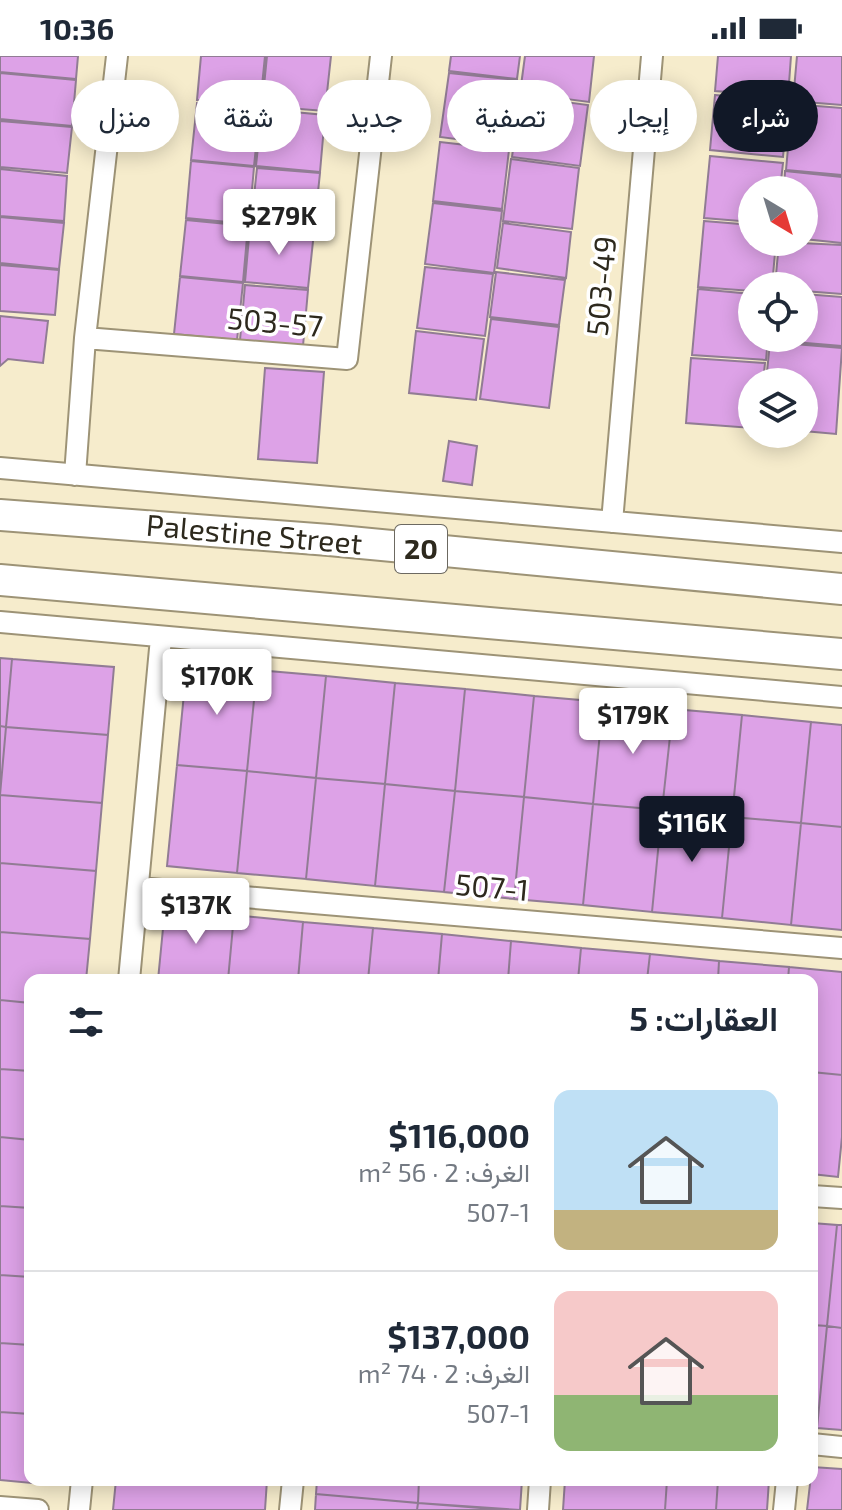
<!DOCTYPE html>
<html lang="ar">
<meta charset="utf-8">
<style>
:root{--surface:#fff;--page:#f6f6f7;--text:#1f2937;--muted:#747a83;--line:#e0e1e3;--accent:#111827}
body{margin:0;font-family:"Exo 2",Vazirmatn,sans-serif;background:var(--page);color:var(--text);direction:rtl;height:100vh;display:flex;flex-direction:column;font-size:30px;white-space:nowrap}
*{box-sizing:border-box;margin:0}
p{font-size:26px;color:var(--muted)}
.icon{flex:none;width:44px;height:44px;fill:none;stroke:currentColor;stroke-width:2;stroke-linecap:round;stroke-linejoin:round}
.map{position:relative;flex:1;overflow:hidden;direction:ltr}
.details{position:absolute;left:24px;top:918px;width:794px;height:512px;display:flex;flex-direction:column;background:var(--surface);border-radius:16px;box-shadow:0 4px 20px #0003;direction:rtl}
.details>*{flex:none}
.top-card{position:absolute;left:24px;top:24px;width:794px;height:72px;direction:rtl;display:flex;gap:16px}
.needle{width:52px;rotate:142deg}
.controls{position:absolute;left:738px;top:120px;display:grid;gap:16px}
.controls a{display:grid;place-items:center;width:80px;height:80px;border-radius:50%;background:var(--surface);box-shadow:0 4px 20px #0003;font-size:40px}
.price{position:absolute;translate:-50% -68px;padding:0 18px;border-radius:8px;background:#fff;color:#222;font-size:26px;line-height:52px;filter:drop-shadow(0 2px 4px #0008)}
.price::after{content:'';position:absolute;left:50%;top:48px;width:24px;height:18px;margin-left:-12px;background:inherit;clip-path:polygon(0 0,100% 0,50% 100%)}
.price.current{background:var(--accent);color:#fff}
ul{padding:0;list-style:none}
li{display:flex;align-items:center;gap:24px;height:200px;padding:0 40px}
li+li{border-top:2px solid var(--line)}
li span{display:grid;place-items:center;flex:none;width:224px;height:160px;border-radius:16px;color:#555}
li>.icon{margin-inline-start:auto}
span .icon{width:96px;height:96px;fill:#fffc;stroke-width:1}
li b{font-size:34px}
h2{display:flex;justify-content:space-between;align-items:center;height:96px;padding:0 40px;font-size:34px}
.chip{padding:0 28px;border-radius:36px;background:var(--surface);box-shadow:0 4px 20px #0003;font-size:28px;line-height:72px}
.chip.current{background:var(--accent);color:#fff}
.status{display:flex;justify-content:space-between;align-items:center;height:56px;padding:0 40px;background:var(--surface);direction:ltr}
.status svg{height:22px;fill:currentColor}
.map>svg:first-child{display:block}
.building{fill:#dda2e7;stroke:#917c94;stroke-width:2}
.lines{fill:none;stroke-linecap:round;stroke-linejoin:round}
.street-casing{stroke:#9d9376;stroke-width:24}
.primary-casing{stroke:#9d9376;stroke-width:34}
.street{stroke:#fff;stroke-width:20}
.primary{stroke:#fff;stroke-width:30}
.labels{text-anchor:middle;stroke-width:7;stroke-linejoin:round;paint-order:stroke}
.shield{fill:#fff;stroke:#6c6961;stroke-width:2}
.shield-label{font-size:28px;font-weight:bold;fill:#2d291d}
.street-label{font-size:30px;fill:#2d291d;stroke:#fff}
</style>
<div class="status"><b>10:36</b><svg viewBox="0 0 49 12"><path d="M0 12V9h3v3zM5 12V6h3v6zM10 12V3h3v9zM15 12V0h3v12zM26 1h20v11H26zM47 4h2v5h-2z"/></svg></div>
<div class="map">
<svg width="842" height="1454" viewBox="0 0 842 1454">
<rect width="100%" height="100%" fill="#f6eccc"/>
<path class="building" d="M0,0H78L76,23L0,16Z
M201,0H265L260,50L197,44Z
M267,0H331L325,55L262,50Z
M451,0H520L517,23L449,15Z
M525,0H594L589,46L520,37Z
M718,0H791L788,41L715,35Z
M797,0H842V49L793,45Z
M0,17L76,24L72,70L0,63Z
M449,17L517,24L509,90L440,81Z
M715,39L788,45L783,101L710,94Z
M520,40L588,49L580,110L512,101Z
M197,47L260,53L254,110L191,104Z
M792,48L842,52V119L786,114Z
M262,53L325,59L320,116L256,110Z
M0,65L72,71L67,117L0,111Z
M440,86L509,94L502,153L433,145Z
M710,100L783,107L780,134H752V166L704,162Z
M511,103L579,112L572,173L503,165Z
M191,105L254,111L249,168L186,162Z
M257,112L320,117L314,174L251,168Z
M0,113L67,120L64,165L0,160Z
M785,115L842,121V187L804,183V134H784Z
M433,147L502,155L494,217L425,208Z
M0,161L64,167L59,213L0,207Z
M186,164L248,170L243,226L180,220Z
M704,165L752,169V186H776L772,230H752V235L698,231Z
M503,167L571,176L566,222L497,212Z
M250,170L314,176L308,232L245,226Z
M779,186L842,189V238L804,235V230H775Z
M0,209L59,214L55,259L0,255Z
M425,211L493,218L485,280L417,272Z
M496,216L565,224L559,269L490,261Z
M180,221L243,227L237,284L174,278Z
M245,229L308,234L303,290L240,284Z
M698,233L752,238V282H768L766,304L692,299Z
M804,238L842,241V290L770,284L804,282Z
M0,260L48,265L43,307L8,303L0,310Z
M491,263L559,271L549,352L480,343Z
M416,275L484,283L476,344L409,337Z
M770,286L842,292L836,378L804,375V326H766Z
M691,302L765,307L763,326H752V372L686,367Z
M265,312L324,316L317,407L258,403Z
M449,385L477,390L472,429L443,425Z
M0,602L12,603L6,671L0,670Z
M12,603L114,611L108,679L6,671Z
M187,607L257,614L247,715L177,709Z
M257,614L326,620L316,722L247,715Z
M326,620L395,627L385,728L316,722Z
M395,627L465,633L455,735L385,728Z
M465,633L534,640L524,741L455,735Z
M534,640L603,646L593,748L524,741Z
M603,646L673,653L662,754L593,748Z
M673,653L742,659L732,761L662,754Z
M742,659L811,666L801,767L732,761Z
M811,666L842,669V771L801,767Z
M0,670L6,671L0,739Z
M6,671L108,679L102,747L0,739Z
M177,709L247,715L237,817L167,810Z
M247,715L316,722L306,823L237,817Z
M316,722L385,728L375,830L306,823Z
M385,728L455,735L444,836L375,830Z
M455,735L524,741L514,843L444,836Z
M0,739L102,747L96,815L0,807Z
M524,741L593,748L583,849L514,843Z
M593,748L662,754L652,856L583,849Z
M662,754L732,761L722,862L652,856Z
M732,761L801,767L791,869L722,862Z
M801,767L842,771V874L791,869Z
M0,807L96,815L90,883L0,876Z
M165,852L234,859L228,924H158Z
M234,859L303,866L298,924H228Z
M303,866L373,872L368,924H298Z
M373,872L442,878L438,924H368Z
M0,876L90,883L86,924H30V947L0,944Z
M442,878L511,885L508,924H438Z
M511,885L581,892L578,924H508Z
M581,892L650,898L647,924H578Z
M650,898L719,905L718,924H647Z
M719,905L789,911L788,924H718Z
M789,911L842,916V1019L812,1016V924H788Z
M0,944L30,947V1015L0,1013Z
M0,1013L30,1015V1084L0,1081Z
M812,1016L842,1019V1081L838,1121L812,1118Z
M0,1081L30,1084V1152L0,1150Z
M0,1150L30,1152V1221L0,1219Z
M812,1167L837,1169L827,1270L812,1269Z
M837,1169H842V1272L827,1270Z
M0,1219L30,1221V1289L0,1287Z
M812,1269L827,1270L817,1372L812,1371Z
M827,1270L842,1272V1374L817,1372Z
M0,1287L30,1289V1358L0,1356Z
M0,1356L30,1358V1424H42V1428L0,1424Z
M812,1411L842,1413V1454H807Z
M116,1424H267L265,1454H113Z
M317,1424H419L418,1447L316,1438Z
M419,1424H522L520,1454L418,1447Z
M565,1424H667L665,1454H563Z
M667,1424H718L716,1454H665Z
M718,1424H769L767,1454H716Z
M316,1438L418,1447L417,1454H315Z
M418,1447L506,1454H417Z"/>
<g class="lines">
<defs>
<path id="street" d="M85,282L347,303L381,0
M0,412L842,486
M75,419L85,282L117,0
M612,466L652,0
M0,566L842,641
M138,832L842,892
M129,924L161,582
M812,1140L842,1142
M812,1388L842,1391
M0,1451L38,1454
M79,1454L82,1424
M290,1454L293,1424
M538,1454L540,1424
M784,1454L787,1424"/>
<path id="primary" d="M0,459L329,484L842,533
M0,524L842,598"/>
</defs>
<use href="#street" class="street-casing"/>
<use href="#primary" class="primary-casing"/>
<use href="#street" class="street"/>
<use href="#primary" class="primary"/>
</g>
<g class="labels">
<rect class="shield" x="395" y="469" width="52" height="48" rx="6"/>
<g class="shield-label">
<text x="421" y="503">20</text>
</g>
<g class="street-label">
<text transform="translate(602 230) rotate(-85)" y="10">503-49</text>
<text transform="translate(275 267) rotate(5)" y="10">503-57</text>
<text transform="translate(254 479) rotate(5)" y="10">Palestine Street</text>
<text transform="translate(492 832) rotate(5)" y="10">507-1</text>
</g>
</g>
</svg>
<div class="controls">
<a><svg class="needle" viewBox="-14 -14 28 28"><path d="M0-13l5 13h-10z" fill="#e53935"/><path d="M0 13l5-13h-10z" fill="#747a83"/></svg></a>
<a><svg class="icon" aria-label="locate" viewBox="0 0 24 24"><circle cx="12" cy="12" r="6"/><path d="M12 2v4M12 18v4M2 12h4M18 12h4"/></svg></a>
<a><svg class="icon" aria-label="layers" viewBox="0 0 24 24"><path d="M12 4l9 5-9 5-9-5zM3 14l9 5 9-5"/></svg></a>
</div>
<b class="price" style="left:279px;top:201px">$279K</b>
<b class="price" style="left:217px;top:661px">$170K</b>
<b class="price" style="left:633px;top:700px">$179K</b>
<b class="price current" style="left:692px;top:808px">$116K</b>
<b class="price" style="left:196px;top:890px">$137K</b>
<div class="top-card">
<a class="chip current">شراء</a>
<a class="chip">إيجار</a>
<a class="chip">تصفية</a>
<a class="chip">جديد</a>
<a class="chip">شقة</a>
<a class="chip">منزل</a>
</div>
<section class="details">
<h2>العقارات: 5<svg class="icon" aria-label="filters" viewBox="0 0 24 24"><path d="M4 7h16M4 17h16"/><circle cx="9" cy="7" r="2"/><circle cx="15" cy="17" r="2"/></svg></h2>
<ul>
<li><span style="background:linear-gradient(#bfe0f5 75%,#c2b280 0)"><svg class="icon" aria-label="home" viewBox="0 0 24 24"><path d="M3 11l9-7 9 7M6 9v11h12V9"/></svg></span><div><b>$116,000</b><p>الغرف: 2 · 56 m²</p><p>507-1</p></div></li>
<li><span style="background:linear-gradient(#f6c9c9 65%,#8fb573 0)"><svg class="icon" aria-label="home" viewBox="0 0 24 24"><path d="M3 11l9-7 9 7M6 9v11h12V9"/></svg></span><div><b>$137,000</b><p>الغرف: 2 · 74 m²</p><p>507-1</p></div></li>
</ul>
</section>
</div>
